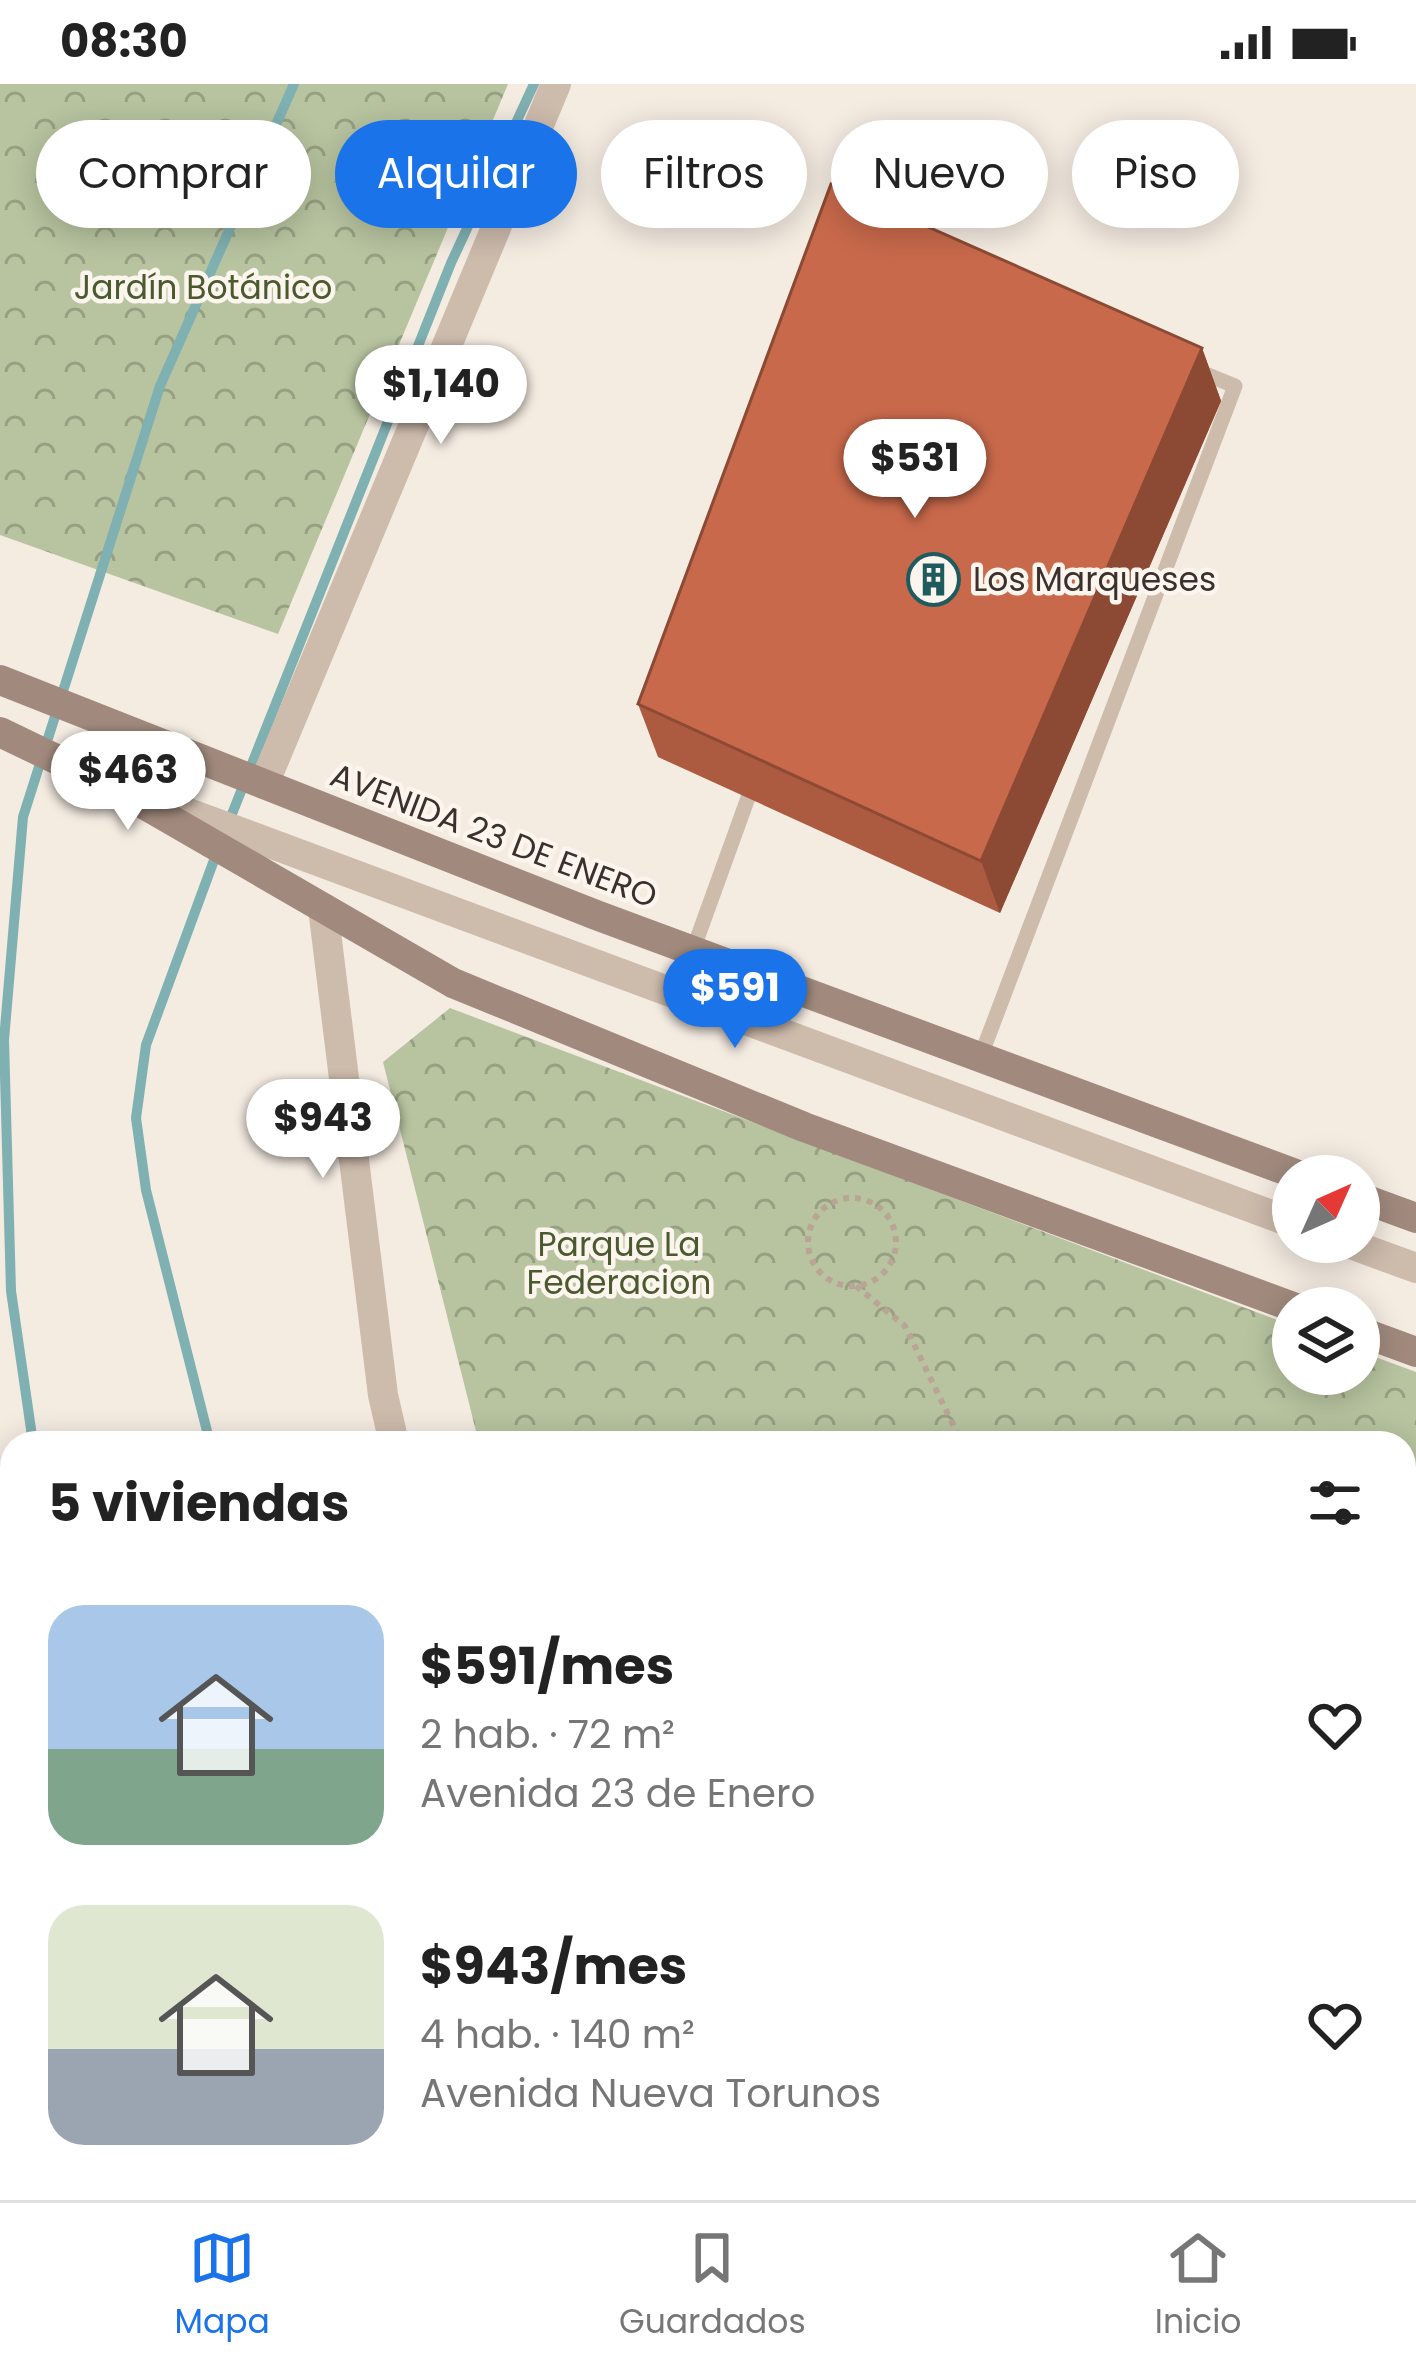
<!DOCTYPE html>
<html lang="es">
<meta charset="utf-8">
<style>
:root{--surface:#fff;--page:#f2f2f2;--text:#222;--muted:#767676;--line:#e0e0e0;--accent:#1a73e8}
body{margin:0;font-family:Poppins,sans-serif;background:var(--page);color:var(--text);height:100vh;display:flex;flex-direction:column;font-size:45px;white-space:nowrap}
*{box-sizing:border-box;margin:0}
p{font-size:39px;color:var(--muted)}
.icon{flex:none;width:66px;height:66px;fill:none;stroke:currentColor;stroke-width:2;stroke-linecap:round;stroke-linejoin:round}
.map{position:relative;flex:1;overflow:hidden}
.sheet{position:absolute;left:0px;top:1347px;width:1416px;height:771px;display:flex;flex-direction:column;background:var(--surface);border-radius:36px 36px 0 0;box-shadow:0 6px 30px #0003}
.sheet>*{flex:none}
.guide{position:absolute;left:36px;top:36px;width:1344px;height:108px;display:flex;gap:24px}
.needle{width:78px;rotate:45deg}
.fabs{position:absolute;left:1272px;top:1071px;display:grid;gap:24px}
.fabs a{display:grid;place-items:center;width:108px;height:108px;border-radius:50%;background:var(--surface);box-shadow:0 6px 30px #0003;font-size:60px}
.price{position:absolute;translate:-50% -102px;padding:0 27px;border-radius:42px;background:#fff;color:#222;font-size:39px;line-height:78px;filter:drop-shadow(0 3px 6px #0008)}
.price::after{content:'';position:absolute;left:50%;top:72px;width:36px;height:27px;margin-left:-18px;background:inherit;clip-path:polygon(0 0,100% 0,50% 100%)}
.price.current{background:var(--accent);color:#fff}
ul{padding:0;list-style:none}
li{display:flex;align-items:center;gap:36px;height:300px;padding:0 48px}
li span{display:grid;place-items:center;flex:none;width:336px;height:240px;border-radius:36px;color:#555}
li>.icon{margin-inline-start:auto}
span .icon{width:144px;height:144px;fill:#fffc;stroke-width:1}
li b{font-size:51px}
h2{display:flex;justify-content:space-between;align-items:center;height:144px;padding:0 48px;font-size:51px}
.tag{padding:0 42px;border-radius:54px;background:var(--surface);box-shadow:0 6px 30px #0003;font-size:42px;line-height:108px}
.tag.current{background:var(--accent);color:#fff}
.status{display:flex;justify-content:space-between;align-items:center;height:84px;padding:0 60px;background:var(--surface);direction:ltr}
.status svg{height:33px;fill:currentColor}
.menu{display:flex;justify-content:space-around;align-items:center;height:168px;border-top:3px solid var(--line);background:var(--surface);font-size:33px;color:var(--muted)}
.menu a{display:grid;justify-items:center;gap:6px}
.menu .current{color:var(--accent)}
.map>svg:first-child{display:block}
.park{fill:url(#park-crowns)}
.lines{fill:none;stroke-linecap:round;stroke-linejoin:round}
.stream{stroke:#7fb0b2;stroke-width:10}
.path{stroke:#b9a596;stroke-width:6;stroke-dasharray:6 6;stroke-linecap:butt}
.service{stroke:#cdbbac;stroke-width:15}
.minor{stroke:#cdbbac;stroke-width:30}
.tertiary{stroke:#cdbbac;stroke-width:30}
.secondary{stroke:#a18a7d;stroke-width:30}
.wall{fill:#ac5a40}
.shaded-wall{fill:#8c4a34}
.building{fill:#c8694b;stroke:#8c4a34;stroke-width:3}
.labels{text-anchor:middle;stroke-width:9;stroke-linejoin:round;paint-order:stroke}
.park-label{font-size:33px;fill:#4a5a2e;stroke:#fbf5ee}
.poi-label{font-size:33px;fill:#3b302b;stroke:#fbf5ee;text-anchor:start}
.street-label{font-size:33px;fill:#3b302b;stroke:#fbf5ee}
</style>
<div class="status"><b>08:30</b><svg viewBox="0 0 49 12"><path d="M0 12V9h3v3zM5 12V6h3v6zM10 12V3h3v9zM15 12V0h3v12zM26 1h20v11H26zM47 4h2v5h-2z"/></svg></div>
<div class="map">
<svg width="1416" height="2116" viewBox="0 0 1416 2116">
<defs>
<pattern id="park-crowns" width="20" height="18" patternUnits="userSpaceOnUse" patternTransform="scale(3)"><rect width="20" height="18" fill="#b8c4a0"/><path d="M2 6a3 3 0 1 1 6 0M12 15a3 3 0 1 1 6 0" fill="none" stroke="#97a083"/></pattern>
</defs>
<rect width="100%" height="100%" fill="#f4ebe1"/>
<path class="park" d="M0,0H508L278,550L0,451Z
M450,924L1293,1242V1290H1359V1267L1416,1288V2116H647L645,2106H1404V1359H479L383,978Z"/>
<g class="lines">
<path class="stream" d="M228,740L451,179L534,0
M33,1359L11,1207L4,956L23,733L160,302L294,0
M210,1359L146,1106L136,1034L146,961L217,768
M215,2106L218,2116
M404,2106L407,2116"/>
<path class="path" d="M808 1158a44 44 0 1 1 88 0a44 44 0 1 1-88 0Z
M856,1202L905,1242L962,1359
M1404,1454L1416,1459
M1404,1736L1416,1732
M909,2106L911,2116
M1208,2106L1212,2116"/>
<path class="service" d="M693,866L753,700
M980,974L1235,302L1193,285"/>
<path class="minor" d="M264,700L556,0
M323,824L383,1311L394,1359
M559,2106L561,2116"/>
<path class="tertiary" d="M156,717L1293,1139
M1345,1158L1416,1184"/>
<path class="secondary" d="M0,596L596,831L1301,1092
M0,648L116,704L453,899L804,1043L1296,1224
M1359,1113L1416,1134
M1359,1247L1416,1268"/>
</g>
<path class="wall" d="M1202,264L1221,317L1000,829L658,673L638,620Z"/>
<path class="shaded-wall" d="M1202,264L1221,317L1000,829L981,777Z"/>
<path class="building" d="M831,100L1202,264L981,777L638,620Z"/>
<defs>
<symbol id="building-ring" viewBox="-11 -11 22 22"><circle r="9.5" fill="#fbf5ee" stroke="#1f5a5e" stroke-width="1.5"/><path d="M-4-6H4V6H1V3H-1V6H-4ZM-2.5-4.3h1.7v1.8h-1.7ZM.8-4.3h1.7v1.8H.8ZM-2.5-1h1.7V.8h-1.7ZM.8-1h1.7V.8H.8Z" fill="#1f5a5e"/></symbol>
</defs>
<g fill-rule="evenodd">
<use href="#building-ring" x="904" y="466" width="59" height="59"/>
</g>
<g class="labels">
<g class="park-label">
<text x="203" y="215">Jardín Botánico</text>
<text x="619" y="1172">Parque La<tspan x="619" dy="38">Federacion</tspan></text>
</g>
<g class="poi-label">
<text x="973" y="507">Los Marqueses</text>
</g>
<g class="street-label">
<text transform="translate(494 751) rotate(21)" y="12">AVENIDA 23 DE ENERO</text>
</g>
</g>
</svg>
<div class="fabs">
<a><svg class="needle" viewBox="-14 -14 28 28"><path d="M0-13l5 13h-10z" fill="#e53935"/><path d="M0 13l5-13h-10z" fill="#767676"/></svg></a>
<a><svg class="icon" aria-label="layers" viewBox="0 0 24 24"><path d="M12 4l9 5-9 5-9-5zM3 14l9 5 9-5"/></svg></a>
</div>
<b class="price" style="left:441px;top:363px">$1,140</b>
<b class="price" style="left:915px;top:437px">$531</b>
<b class="price" style="left:128px;top:749px">$463</b>
<b class="price current" style="left:735px;top:967px">$591</b>
<b class="price" style="left:323px;top:1097px">$943</b>
<div class="guide">
<a class="tag">Comprar</a>
<a class="tag current">Alquilar</a>
<a class="tag">Filtros</a>
<a class="tag">Nuevo</a>
<a class="tag">Piso</a>
</div>
<section class="sheet">
<h2>5 viviendas<svg class="icon" aria-label="filters" viewBox="0 0 24 24"><path d="M4 7h16M4 17h16"/><circle cx="9" cy="7" r="2"/><circle cx="15" cy="17" r="2"/></svg></h2>
<ul>
<li><span style="background:linear-gradient(#a9c7e8 60%,#7fa58c 0)"><svg class="icon" aria-label="home" viewBox="0 0 24 24"><path d="M3 11l9-7 9 7M6 9v11h12V9"/></svg></span><div><b>$591/mes</b><p>2 hab. · 72 m²</p><p>Avenida 23 de Enero</p></div><svg class="icon" aria-label="heart" viewBox="0 0 24 24"><path d="M12 20l-8-8c-3-5 5-10 8-4 3-6 11-1 8 4z"/></svg></li>
<li><span style="background:linear-gradient(#dfe7d0 60%,#9aa5b1 0)"><svg class="icon" aria-label="home" viewBox="0 0 24 24"><path d="M3 11l9-7 9 7M6 9v11h12V9"/></svg></span><div><b>$943/mes</b><p>4 hab. · 140 m²</p><p>Avenida Nueva Torunos</p></div><svg class="icon" aria-label="heart" viewBox="0 0 24 24"><path d="M12 20l-8-8c-3-5 5-10 8-4 3-6 11-1 8 4z"/></svg></li>
</ul>
</section>
</div>
<nav class="menu">
<a class="current"><svg class="icon" aria-label="map" viewBox="0 0 24 24"><path d="M3 6l6-2 6 2 6-2v14l-6 2-6-2-6 2zM9 4v14M15 6v14"/></svg>Mapa</a>
<a><svg class="icon" aria-label="saved" viewBox="0 0 24 24"><path d="M7 4h10v16l-5-4-5 4z"/></svg>Guardados</a>
<a><svg class="icon" aria-label="home" viewBox="0 0 24 24"><path d="M3 11l9-7 9 7M6 9v11h12V9"/></svg>Inicio</a>
</nav>
